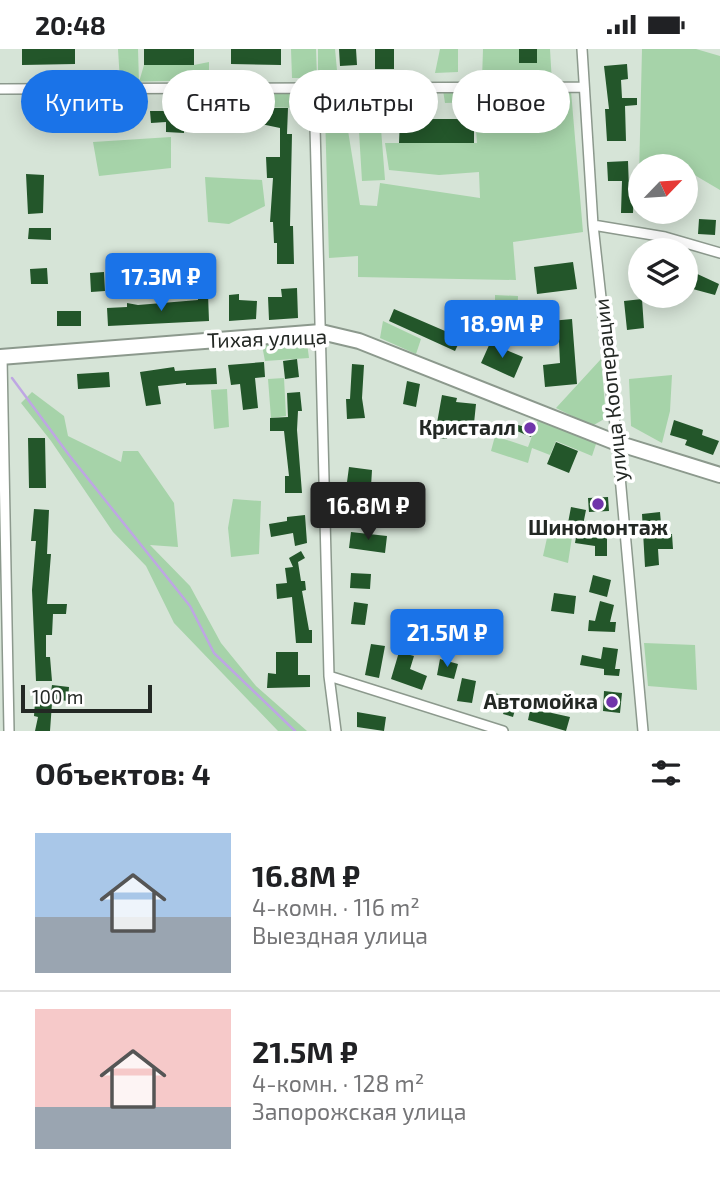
<!DOCTYPE html>
<html lang="ru">
<meta charset="utf-8">
<style>
:root{--surface:#fff;--page:#f2f2f2;--text:#202124;--muted:#757577;--line:#e0e0e0;--accent:#1a73e8}
body{margin:0;font-family:"Exo 2",sans-serif;background:var(--page);color:var(--text);height:100vh;display:flex;flex-direction:column;font-size:26px;white-space:nowrap}
*{box-sizing:border-box;margin:0}
p{font-size:23px;color:var(--muted)}
.icon{flex:none;width:38px;height:38px;fill:none;stroke:currentColor;stroke-width:2;stroke-linecap:round;stroke-linejoin:round}
.map{position:relative;height:682px;overflow:hidden}
.sheet{display:flex;flex-direction:column;background:var(--surface);flex:1}
.sheet>*{flex:none}
.hud{position:absolute;left:21px;top:21px;width:679px;height:63px;display:flex;gap:14px}
.needle{width:46px;rotate:65deg}
.controls{position:absolute;left:628px;top:105px;display:grid;gap:14px}
.controls a{display:grid;place-items:center;width:70px;height:70px;border-radius:50%;background:var(--surface);box-shadow:0 4px 18px #0003;font-size:35px}
.scale{position:absolute;left:21px;bottom:18px;width:131px;box-sizing:border-box;padding-left:7px;border:4px solid #232824;border-top:0;font-size:19px;line-height:24px;white-space:nowrap;color:#232824;-webkit-text-stroke:5px #fff;paint-order:stroke}
.price{position:absolute;translate:-50% -60px;padding:0 16px;border-radius:7px;background:var(--accent);color:#fff;font-size:23px;line-height:46px;filter:drop-shadow(0 2px 4px #0008)}
.price::after{content:'';position:absolute;left:50%;top:42px;width:21px;height:16px;margin-left:-10px;background:inherit;clip-path:polygon(0 0,100% 0,50% 100%)}
.price.on{background:#222;color:#fff}
ul{padding:0;list-style:none}
li{display:flex;align-items:center;gap:21px;height:175px;padding:0 35px}
li+li{border-top:2px solid var(--line)}
li span{display:grid;place-items:center;flex:none;width:196px;height:140px;border-radius:0px;color:#555}
li>.icon{margin-inline-start:auto}
span .icon{width:84px;height:84px;fill:#fffc;stroke-width:1}
li b{font-size:30px}
h2{display:flex;justify-content:space-between;align-items:center;height:84px;padding:0 35px;font-size:30px}
.chip{padding:0 24px;border-radius:32px;background:var(--surface);box-shadow:0 4px 18px #0003;font-size:24px;line-height:63px}
.chip.on{background:var(--accent);color:#fff}
.status{display:flex;justify-content:space-between;align-items:center;height:49px;padding:0 35px;background:var(--surface);direction:ltr}
.status svg{height:19px;fill:currentColor}
.map>svg:first-child{display:block}
.green{fill:#a6d3a9}
.lines{fill:none;stroke-linecap:round;stroke-linejoin:round}
.stream{stroke:#bea6e3;stroke-width:2.5}
.building{fill:#23562a}
.street-casing{stroke:#8c998d;stroke-width:12}
.primary-casing{stroke:#8c998d;stroke-width:18}
.street{stroke:#fff;stroke-width:9}
.primary{stroke:#fff;stroke-width:14}
.poi-dot{fill:#7035aa;stroke:#fff;stroke-width:2.5}
.labels{text-anchor:middle;stroke-width:7;stroke-linejoin:round;paint-order:stroke}
.street-label{font-size:21px;fill:#232824;stroke:#fff}
.poi-label{font-size:21px;font-weight:bold;fill:#232824;stroke:#fff;text-anchor:end}
</style>
<div class="status"><b>20:48</b><svg viewBox="0 0 49 12"><path d="M0 12V9h3v3zM5 12V6h3v6zM10 12V3h3v9zM15 12V0h3v12zM26 1h20v11H26zM47 4h2v5h-2z"/></svg></div>
<div class="map">
<svg width="720" height="682" viewBox="0 0 720 682">
<rect width="100%" height="100%" fill="#d6e4d7"/>
<path class="green" d="M118,0H138L139,33L144,16H194L209,13V31L120,33Z
M291,0H316L317,29H292Z
M318,0H335L338,32L318,29Z
M440,0H458V23L435,24Z
M483,0H550L552,34L482,31Z
M642,0H696L720,7V141L686,121V117H640L639,128Z
M299,40L298,59L229,57L227,41Z
M443,41L571,42L583,183L513,193L516,231L358,228V207L329,209L325,64L345,63L360,156L377,157L380,134L480,149L479,123L439,126L389,121L385,94H477L474,53L445,54Z
M358,66L380,67L385,131L362,132Z
M171,88V119L99,127L93,93Z
M205,128L262,131L265,157L229,175L208,173Z
M146,208L144,240L118,247L108,229V210Z
M495,246L518,247L517,275H495Z
M383,272L421,290L416,305L380,289Z
M307,294L309,309L265,312L262,296Z
M601,310L606,369L592,377L556,359Z
M672,326L670,362L662,394L631,377L629,330Z
M284,329L286,367L271,369L268,330Z
M227,340L229,378L214,380L211,341Z
M32,343L64,367L68,387L121,413L123,402H138L174,454L178,498L150,496L190,537L221,594L256,637L307,682H278L174,574L146,517L113,483L51,392L21,354Z
M538,371L597,392L592,407L556,392L550,406L532,399L528,414L491,402L495,387L528,398Z
M233,450L261,452L259,505L231,508L228,479Z
M549,480L572,488L568,514L543,507Z
M644,594L695,596L697,641L648,637Z"/>
<g class="lines">
<path class="stream" d="M12,329L69,406L190,557L214,604L295,682"/>
</g>
<path class="building" d="M22,0H75V15L22,16Z
M144,0H194V16H144Z
M231,0H281V16L231,15Z
M339,0H356L357,16L340,17Z
M375,0H394V20H375Z
M519,0H537V14H519Z
M627,15L628,30L621,31L622,49H637V56L625,57L626,92H607L605,60H609L604,17Z
M137,53L138,68L121,69L122,76L102,79L101,72L79,74V71H58L57,59L88,58L89,64Z
M167,54H184V62L205,61V74L184,75V84L166,83V73L151,74L150,62H167Z
M262,59H288L287,85H292L290,177H293L294,215H277V194H274L273,173H270L273,129H267L266,108H280V79L261,75Z
M400,70H474V94H399Z
M628,112L629,140H634L633,164H621L622,132H608L607,113Z
M26,125L44,126L43,164L28,165Z
M699,170L716,171L715,186L698,185Z
M29,179H51V191L28,190Z
M573,213L577,240L537,245L534,218Z
M47,219L48,235H31L30,220Z
M104,223L105,242L91,243L90,224Z
M693,223L719,235L715,246L689,239Z
M297,239L298,269L269,271L268,248H282L281,240Z
M198,245H208L209,272L108,277L107,259L127,258V254L138,256L198,251Z
M239,245V251L257,252L256,270L229,272V246Z
M642,250L644,279L627,281L624,252Z
M394,260L452,285L461,266L470,270L455,302L389,272Z
M57,262H81V277H57Z
M572,270L577,335L545,338L543,316L560,314L559,293L542,295L540,273Z
M490,294L523,308L514,329L481,314Z
M297,310L299,328L285,330L283,312Z
M264,313L265,328L255,329L258,359L243,361L240,335L231,336L228,316Z
M352,315L364,316L362,349L365,369L347,370L346,350H350Z
M174,318L175,322L216,319L217,335L186,336V334L158,337L161,355L146,357L140,323Z
M109,323L110,338L78,340L77,325Z
M407,332L420,335L416,358L403,355Z
M300,343L302,362H298L297,381L302,444H285V427H289L284,382H270V369L288,368L287,344Z
M442,346L457,349L456,353L476,355L473,384L448,381L447,390L431,388L433,373L437,374Z
M527,371L536,375L531,388L517,382L515,389L506,386L508,373L525,378Z
M674,371L703,381L702,386L719,392L713,406L685,396L687,391L670,386Z
M28,389H45L46,439H29Z
M556,393L578,402L569,424L547,415Z
M349,418L372,421L370,454L353,452L355,434L347,433Z
M608,448L609,462L589,463L588,449Z
M571,458L586,461L583,476L568,474Z
M34,460L49,461L47,505H51L47,555H67L66,565H53L52,586H46V608H50L52,632H36L32,541L36,492H31Z
M660,463L662,486L672,485L673,500H658L659,516L645,518L642,465Z
M305,466L307,494L295,497L293,484L271,488L269,475L287,472V468Z
M607,479V507H595V497L575,494L577,482Z
M351,483L387,487L385,504L349,499Z
M301,502L305,509L298,513L301,532H305L306,541L302,542L309,581H312V594H296L292,548L277,550L276,535L287,534L285,519L293,518L289,509Z
M351,524L371,525L370,540L350,539Z
M593,526L611,531L607,548L589,543Z
M554,544L576,547L574,565L551,562Z
M600,552L614,556L610,573H616L615,583L588,582L589,571L595,572Z
M354,553L368,555L365,576L351,575Z
M371,595L385,597L379,629L365,626Z
M603,598L618,600L615,620H620L619,627L604,626V620L580,616L582,606L601,610Z
M276,603H298V626H310V638L267,639L268,624L276,625Z
M399,603L414,607L410,620L427,627L422,641L391,630Z
M440,610L458,615L454,630L437,626Z
M462,629L476,632L472,654L457,652Z
M52,636L69,638L68,652L50,650Z
M487,642L518,650L513,668L503,665L505,659L485,656Z
M604,642L622,644L620,664L603,662Z
M532,652L545,656L543,662L570,668L566,682L528,671Z
M35,653L52,654L50,682H35L38,668L34,667Z
M357,663L386,668L384,682L357,678Z"/>
<g class="lines">
<defs>
<path id="street" d="M582,0L593,176L617,394L643,682
M314,38L329,627L336,682
M0,40L583,38
M593,176L665,188L720,204
M2,308L9,682
M329,627L503,682"/>
<path id="primary" d="M0,308L321,283L359,292L617,394L720,426"/>
</defs>
<use href="#street" class="street-casing"/>
<use href="#primary" class="primary-casing"/>
<use href="#street" class="street"/>
<use href="#primary" class="primary"/>
</g>
<g class="poi-dot">
<circle cx="530" cy="379" r="7"/>
<circle cx="598" cy="455" r="7"/>
<circle cx="612" cy="653" r="7"/>
</g>
<g class="labels">
<g class="street-label">
<text transform="translate(267 290) rotate(-2)" y="7">Тихая улица</text>
<text transform="translate(611 341) rotate(-96)" y="7">улица Кооперации</text>
</g>
<g class="poi-label">
<text x="516" y="386">Кристалл</text>
<text x="598" y="486" text-anchor="middle">Шиномонтаж</text>
<text x="598" y="660">Автомойка</text>
</g>
</g>
</svg>
<div class="controls">
<a><svg class="needle" viewBox="-14 -14 28 28"><path d="M0-13l5 13h-10z" fill="#e53935"/><path d="M0 13l5-13h-10z" fill="#757577"/></svg></a>
<a><svg class="icon" aria-label="layers" viewBox="0 0 24 24"><path d="M12 4l9 5-9 5-9-5zM3 14l9 5 9-5"/></svg></a>
</div>
<div class="scale">100 m</div>
<b class="price" style="left:161px;top:264px">17.3M ₽</b>
<b class="price" style="left:502px;top:311px">18.9M ₽</b>
<b class="price on" style="left:368px;top:493px">16.8M ₽</b>
<b class="price" style="left:447px;top:620px">21.5M ₽</b>
<div class="hud">
<a class="chip on">Купить</a>
<a class="chip">Снять</a>
<a class="chip">Фильтры</a>
<a class="chip">Новое</a>
</div>
</div>
<section class="sheet">
<h2>Объектов: 4<svg class="icon" aria-label="filters" viewBox="0 0 24 24"><path d="M4 7h16M4 17h16"/><circle cx="9" cy="7" r="2"/><circle cx="15" cy="17" r="2"/></svg></h2>
<ul>
<li><span style="background:linear-gradient(#a9c7e8 60%,#9aa5b1 0)"><svg class="icon" aria-label="home" viewBox="0 0 24 24"><path d="M3 11l9-7 9 7M6 9v11h12V9"/></svg></span><div><b>16.8M ₽</b><p>4-комн. · 116 m²</p><p>Выездная улица</p></div></li>
<li><span style="background:linear-gradient(#f6c9c9 70%,#9aa5b1 0)"><svg class="icon" aria-label="home" viewBox="0 0 24 24"><path d="M3 11l9-7 9 7M6 9v11h12V9"/></svg></span><div><b>21.5M ₽</b><p>4-комн. · 128 m²</p><p>Запорожская улица</p></div></li>
</ul>
</section>
